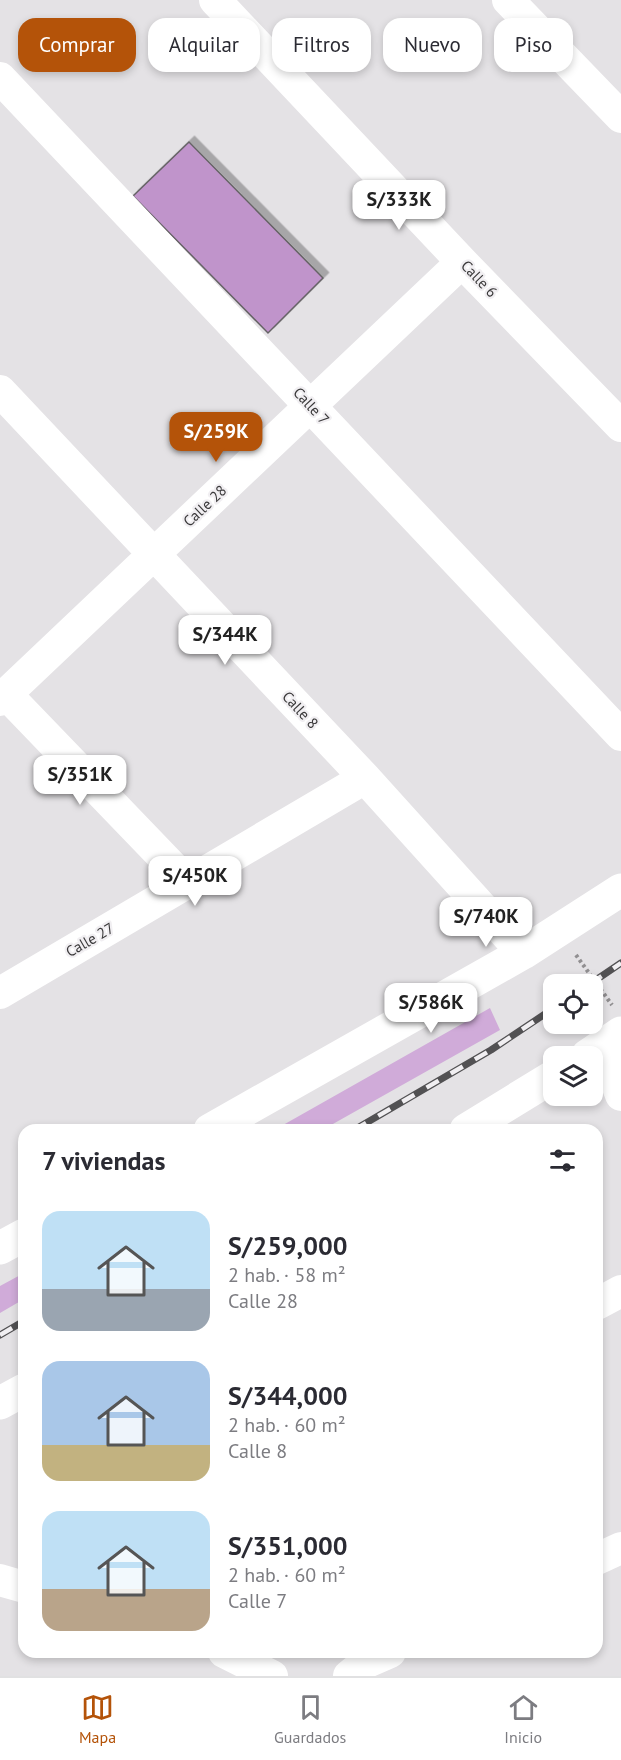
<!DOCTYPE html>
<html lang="es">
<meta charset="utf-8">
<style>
:root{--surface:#fff;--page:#f7f7f7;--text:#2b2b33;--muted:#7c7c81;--line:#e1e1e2;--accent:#b45309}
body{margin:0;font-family:"PT Sans",sans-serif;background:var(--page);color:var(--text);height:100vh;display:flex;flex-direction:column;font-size:22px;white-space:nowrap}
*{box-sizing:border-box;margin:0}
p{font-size:20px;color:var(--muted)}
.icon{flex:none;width:33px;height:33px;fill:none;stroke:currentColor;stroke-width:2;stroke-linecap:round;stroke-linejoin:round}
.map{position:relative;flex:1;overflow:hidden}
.side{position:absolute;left:18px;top:1124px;width:585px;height:534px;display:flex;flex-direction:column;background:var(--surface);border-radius:18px;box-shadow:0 3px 9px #0003}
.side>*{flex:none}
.hud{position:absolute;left:18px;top:18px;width:585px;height:54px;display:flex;gap:12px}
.controls{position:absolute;left:543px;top:974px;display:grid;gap:12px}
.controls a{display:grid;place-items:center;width:60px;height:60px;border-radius:12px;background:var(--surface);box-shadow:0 3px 9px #0003;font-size:30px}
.price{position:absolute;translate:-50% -51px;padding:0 14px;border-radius:12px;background:#fff;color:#222;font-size:20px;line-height:39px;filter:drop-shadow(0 2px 3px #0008)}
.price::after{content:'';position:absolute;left:50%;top:36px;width:18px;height:14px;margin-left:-9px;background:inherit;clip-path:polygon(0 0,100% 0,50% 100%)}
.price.active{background:var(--accent);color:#fff}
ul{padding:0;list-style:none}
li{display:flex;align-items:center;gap:18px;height:150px;padding:0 24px}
li span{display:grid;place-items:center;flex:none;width:168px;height:120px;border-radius:18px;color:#555}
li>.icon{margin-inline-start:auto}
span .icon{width:72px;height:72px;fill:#fffc;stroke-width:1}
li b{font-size:26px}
h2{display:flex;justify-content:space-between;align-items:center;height:72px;padding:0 24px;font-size:26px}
.pill{padding:0 21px;border-radius:18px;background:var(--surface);box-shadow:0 3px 9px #0003;font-size:21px;line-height:54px}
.pill.active{background:var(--accent);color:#fff}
.menu{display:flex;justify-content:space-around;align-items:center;height:84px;border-top:2px solid var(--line);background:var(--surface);font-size:16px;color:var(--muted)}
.menu a{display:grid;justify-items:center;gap:3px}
.menu .active{color:var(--accent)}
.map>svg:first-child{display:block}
.green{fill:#d0abd9}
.building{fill:#c094cb;stroke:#666366;stroke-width:1.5;filter:url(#shadow)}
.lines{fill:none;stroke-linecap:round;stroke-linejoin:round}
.path{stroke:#918f91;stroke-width:4;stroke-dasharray:3 3;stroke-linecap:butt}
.minor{stroke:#fff;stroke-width:32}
.tertiary{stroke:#fff;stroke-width:33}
.rail-casing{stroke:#525153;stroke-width:7}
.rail{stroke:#f1eff2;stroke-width:4.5;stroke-dasharray:14;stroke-linecap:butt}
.labels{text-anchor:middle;stroke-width:4.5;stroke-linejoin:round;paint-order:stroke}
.street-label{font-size:15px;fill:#3a393a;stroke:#f1eff2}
</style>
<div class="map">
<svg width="621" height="1676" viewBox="0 0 621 1676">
<defs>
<filter id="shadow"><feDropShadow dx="5.5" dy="-5.5" stdDeviation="0" flood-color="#0004"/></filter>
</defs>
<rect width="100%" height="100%" fill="#e4e2e5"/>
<path class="green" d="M490,1008L500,1030L324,1129H276Z
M24,1273V1299L0,1313V1286Z"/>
<path class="building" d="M189,142L323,278L268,333L133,196Z"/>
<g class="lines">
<path class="path" d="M576,955L612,1005"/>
<path class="minor" d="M215,0L462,262L621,426
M508,0L621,117
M0,78L621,735
M0,391L365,778L523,953
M7,695L188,883
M0,700L462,262
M0,993L365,778
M603,1047L621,1095
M597,1304L621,1291
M597,1559L621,1548
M0,1580L24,1587
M224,1652L272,1676
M349,1676L365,1663L390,1652"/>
<path class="tertiary" d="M587,1056L621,1033
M210,1130L523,953L621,890
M466,1130L554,1076
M0,1248L24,1235
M0,1403L24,1390"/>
<defs>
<path id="rail" d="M590,984L621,963
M354,1130L491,1050L554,1008
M0,1335L24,1321"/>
</defs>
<use href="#rail" class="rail-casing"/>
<use href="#rail" class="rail"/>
</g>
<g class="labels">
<g class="street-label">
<text transform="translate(479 279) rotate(46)" y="5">Calle 6</text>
<text transform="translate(311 406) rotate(47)" y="5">Calle 7</text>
<text transform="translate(205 506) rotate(-43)" y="5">Calle 28</text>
<text transform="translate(300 710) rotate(47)" y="5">Calle 8</text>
<text transform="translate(90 940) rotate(-30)" y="5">Calle 27</text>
</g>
</g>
</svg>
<div class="controls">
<a><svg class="icon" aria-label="locate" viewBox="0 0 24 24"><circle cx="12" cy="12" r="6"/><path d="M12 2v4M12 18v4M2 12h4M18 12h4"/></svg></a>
<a><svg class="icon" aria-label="layers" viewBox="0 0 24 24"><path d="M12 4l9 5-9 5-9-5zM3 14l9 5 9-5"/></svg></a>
</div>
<b class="price" style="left:399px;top:231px">S/333K</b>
<b class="price active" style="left:216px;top:463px">S/259K</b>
<b class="price" style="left:225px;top:666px">S/344K</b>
<b class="price" style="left:80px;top:806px">S/351K</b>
<b class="price" style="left:195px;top:907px">S/450K</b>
<b class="price" style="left:486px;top:948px">S/740K</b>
<b class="price" style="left:431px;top:1034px">S/586K</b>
<div class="hud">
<a class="pill active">Comprar</a>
<a class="pill">Alquilar</a>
<a class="pill">Filtros</a>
<a class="pill">Nuevo</a>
<a class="pill">Piso</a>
</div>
<section class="side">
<h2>7 viviendas<svg class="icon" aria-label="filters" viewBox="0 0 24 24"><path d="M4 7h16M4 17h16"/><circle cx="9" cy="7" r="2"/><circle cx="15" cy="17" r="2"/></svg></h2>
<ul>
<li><span style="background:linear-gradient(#bfe0f5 65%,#9aa5b1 0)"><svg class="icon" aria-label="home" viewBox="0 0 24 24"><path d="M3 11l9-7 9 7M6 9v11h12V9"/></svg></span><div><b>S/259,000</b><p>2 hab. · 58 m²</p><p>Calle 28</p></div></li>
<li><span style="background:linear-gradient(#a9c7e8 70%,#c2b280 0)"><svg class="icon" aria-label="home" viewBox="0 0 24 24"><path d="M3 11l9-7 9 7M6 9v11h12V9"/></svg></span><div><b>S/344,000</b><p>2 hab. · 60 m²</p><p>Calle 8</p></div></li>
<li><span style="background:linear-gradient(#bfe0f5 65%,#b9a48a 0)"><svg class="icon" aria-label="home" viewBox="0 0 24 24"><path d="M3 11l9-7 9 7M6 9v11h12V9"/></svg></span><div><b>S/351,000</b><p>2 hab. · 60 m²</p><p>Calle 7</p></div></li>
</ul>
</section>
</div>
<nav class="menu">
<a class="active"><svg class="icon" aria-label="map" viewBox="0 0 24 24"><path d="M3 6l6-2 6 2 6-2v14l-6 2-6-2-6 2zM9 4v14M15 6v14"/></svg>Mapa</a>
<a><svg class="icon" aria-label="saved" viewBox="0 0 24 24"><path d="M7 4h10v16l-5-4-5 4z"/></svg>Guardados</a>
<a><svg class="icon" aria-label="home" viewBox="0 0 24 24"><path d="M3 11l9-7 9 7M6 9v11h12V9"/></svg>Inicio</a>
</nav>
